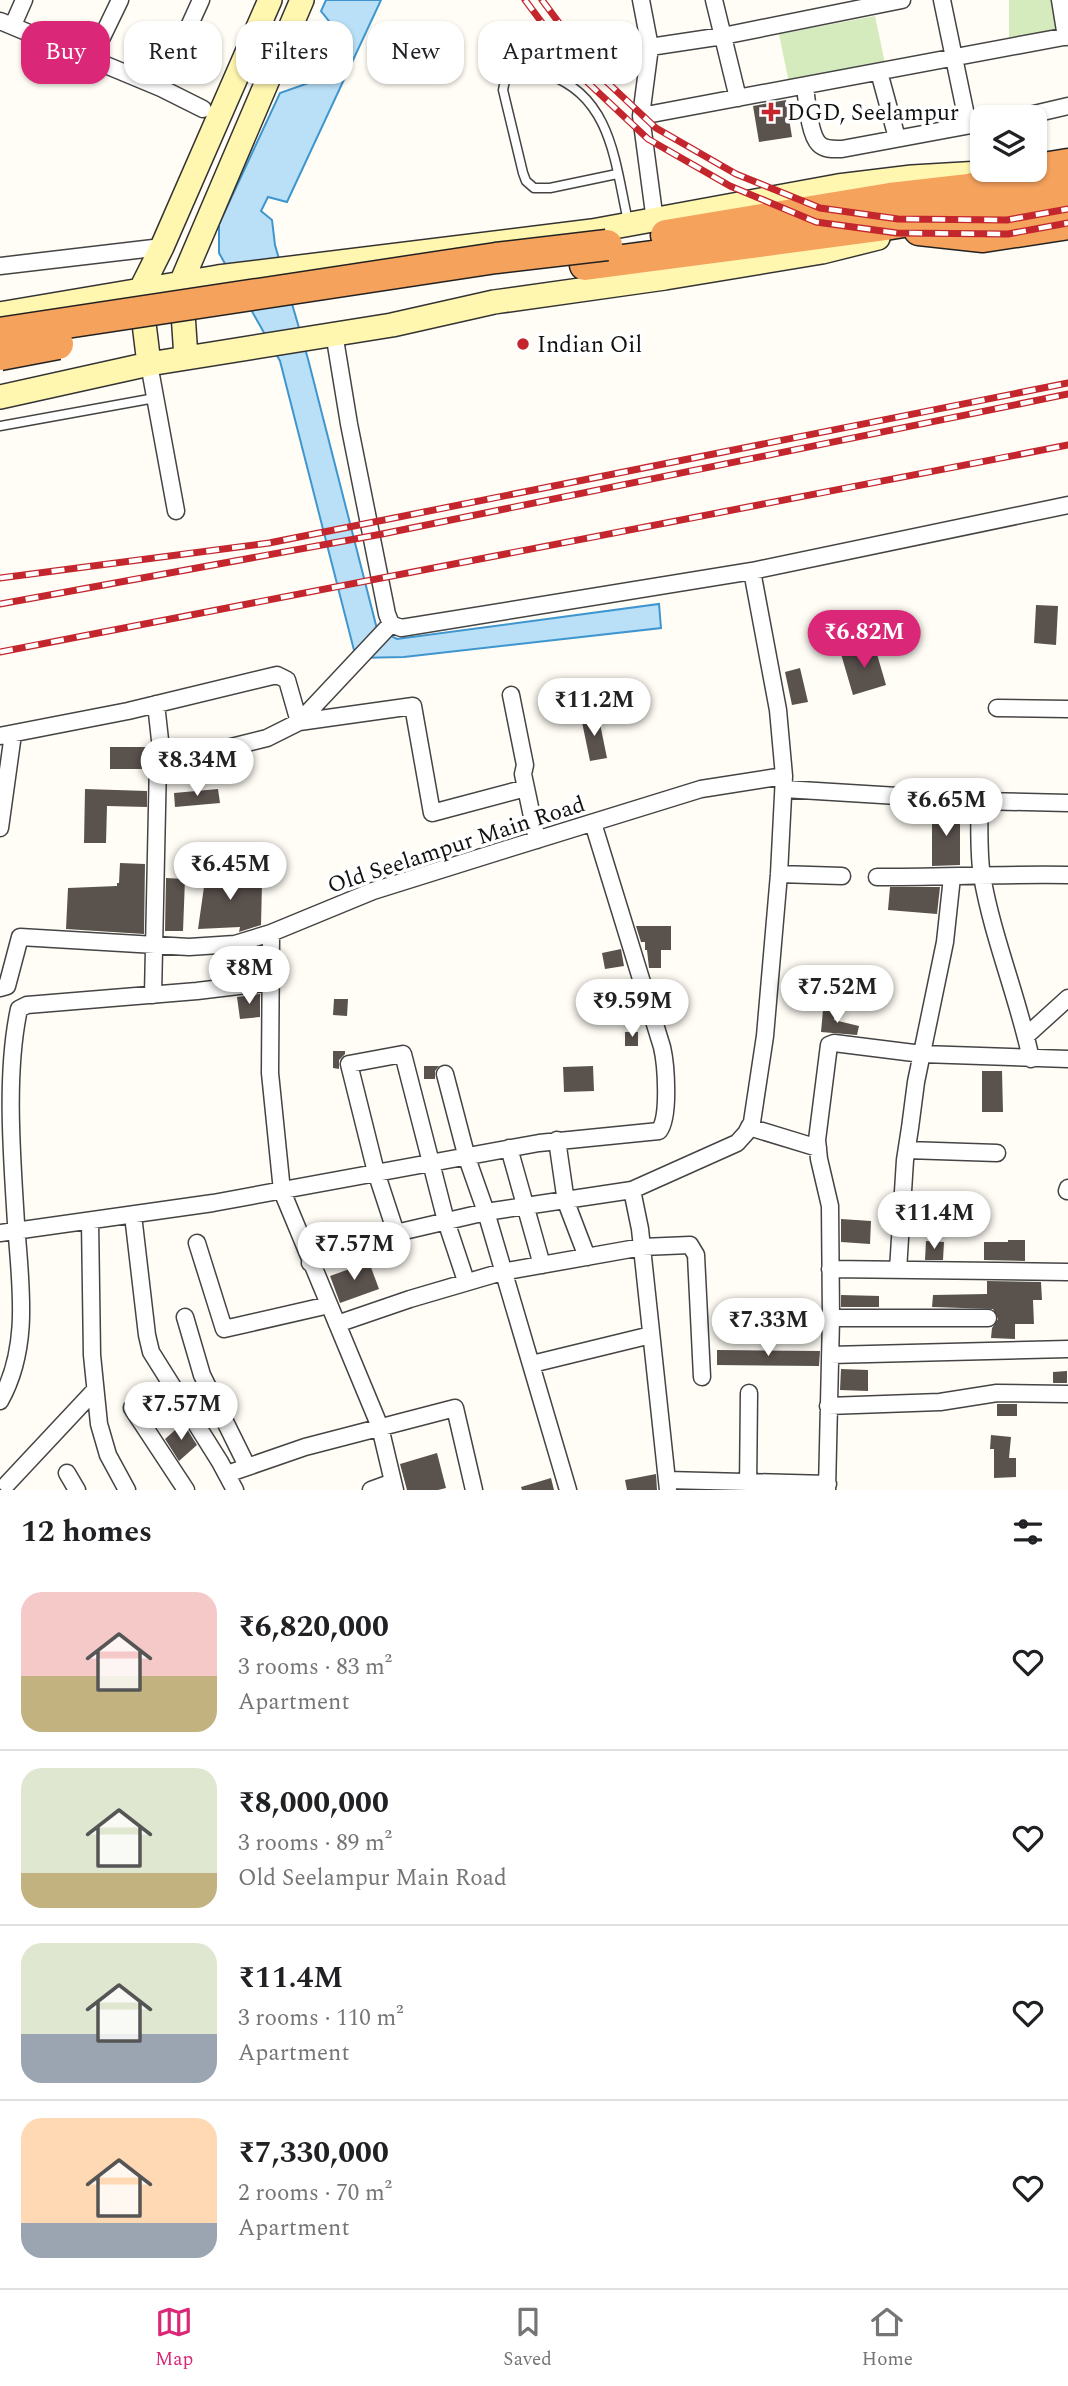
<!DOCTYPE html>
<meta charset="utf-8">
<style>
:root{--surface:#fff;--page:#f2f2f2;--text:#202124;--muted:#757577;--line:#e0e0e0;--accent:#db2777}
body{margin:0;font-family:Spectral,serif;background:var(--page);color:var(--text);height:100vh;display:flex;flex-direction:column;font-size:26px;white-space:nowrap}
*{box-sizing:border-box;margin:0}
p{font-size:23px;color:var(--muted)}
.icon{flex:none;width:38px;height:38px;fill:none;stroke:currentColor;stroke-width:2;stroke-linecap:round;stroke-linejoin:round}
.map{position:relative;height:1490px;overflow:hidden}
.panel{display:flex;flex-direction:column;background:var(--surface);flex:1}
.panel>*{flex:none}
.top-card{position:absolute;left:21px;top:21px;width:700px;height:63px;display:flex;gap:14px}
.buttons{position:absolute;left:970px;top:105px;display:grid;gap:14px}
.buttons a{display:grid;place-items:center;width:77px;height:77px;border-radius:14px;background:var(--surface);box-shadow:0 2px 5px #0004;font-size:35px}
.price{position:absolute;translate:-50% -60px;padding:0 16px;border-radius:24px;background:#fff;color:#222;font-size:23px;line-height:46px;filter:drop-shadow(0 2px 4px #0008)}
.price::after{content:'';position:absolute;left:50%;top:42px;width:21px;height:16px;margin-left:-10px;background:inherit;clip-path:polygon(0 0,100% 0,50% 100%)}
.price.on{background:var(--accent);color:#fff}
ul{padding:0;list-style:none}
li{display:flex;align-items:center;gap:21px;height:175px;padding:0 21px}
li+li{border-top:2px solid var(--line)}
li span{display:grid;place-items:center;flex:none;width:196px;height:140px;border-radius:21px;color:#555}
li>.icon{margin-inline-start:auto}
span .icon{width:84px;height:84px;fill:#fffc;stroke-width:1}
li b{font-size:30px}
h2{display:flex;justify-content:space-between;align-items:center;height:84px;padding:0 21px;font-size:30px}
.chip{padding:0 24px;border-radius:21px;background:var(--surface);box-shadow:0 2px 5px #0004;font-size:24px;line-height:63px}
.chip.on{background:var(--accent);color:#fff}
.dock{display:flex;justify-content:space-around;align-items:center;height:98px;border-top:2px solid var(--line);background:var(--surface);font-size:19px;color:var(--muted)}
.dock a{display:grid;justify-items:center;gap:4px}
.dock .on{color:var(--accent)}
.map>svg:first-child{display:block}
.green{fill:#d5ebbd}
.water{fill:#b9e0f7;stroke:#3f96cf;stroke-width:2}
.building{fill:#5a524d}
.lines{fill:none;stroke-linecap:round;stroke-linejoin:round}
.lane-casing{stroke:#444;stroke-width:11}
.street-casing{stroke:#444;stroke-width:19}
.secondary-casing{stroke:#333;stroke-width:26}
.highway-casing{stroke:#222;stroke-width:33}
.lane{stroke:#fff;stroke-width:8}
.street{stroke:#fff;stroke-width:16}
.secondary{stroke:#fff6b0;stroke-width:23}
.highway{stroke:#f5a25d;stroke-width:30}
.rail-casing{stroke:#c4262e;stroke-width:7}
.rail{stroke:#fff;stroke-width:4.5;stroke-dasharray:13;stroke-linecap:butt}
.highway-bridge-casing{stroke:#222;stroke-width:33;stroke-linecap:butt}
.highway-bridge{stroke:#f5a25d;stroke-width:30}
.poi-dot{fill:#c4262e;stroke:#fff;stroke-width:2.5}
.labels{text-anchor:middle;stroke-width:7;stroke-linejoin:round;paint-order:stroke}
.poi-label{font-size:23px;fill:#111;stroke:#fff;text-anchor:start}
.street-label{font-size:23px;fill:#111;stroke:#fff}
</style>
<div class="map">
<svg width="1068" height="1490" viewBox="0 0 1068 1490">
<rect width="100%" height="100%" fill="#fffdf5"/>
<path class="green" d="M1009,0H1068V28L1009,38Z
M875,16L885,63L789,83L779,34Z"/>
<path class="water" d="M326,0H381L287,202L268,197L261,211L272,220L275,245L308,359L377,629L397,639L659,604L661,628L404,657L356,658L280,361L219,253V224L280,93L317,80L336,30L321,11Z"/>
<path class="building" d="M300,46L319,53L306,84L288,76Z
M786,100L792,137L759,142L753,106Z
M1036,605L1058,606L1056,645L1034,643Z
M874,644L886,685L853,695L841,654Z
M800,668L808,702L792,705L785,672Z
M598,714L607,758L590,761L581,717Z
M110,747H150L147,769H110Z
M85,789L147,791V807L107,806L106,843H84Z
M218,789L220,803L175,807L174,793Z
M932,809L960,810V865L932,866Z
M120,863L145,864L144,934L66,929L68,888L117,886V883H119Z
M207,866H229L228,882L262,883L261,925L239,932L240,927L198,929Z
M166,878L185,879L183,931H165Z
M890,887H940L937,914L888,910Z
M636,926H671V950H661V968H649L647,950H645V942H641Z
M621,949L624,966L605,969L602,953Z
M260,994V1017L240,1019L237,997Z
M334,999H348L347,1016L333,1015Z
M823,1010L835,1011L834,1020L859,1026L857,1035L821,1032Z
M625,1032H638V1046H625Z
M333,1051H345V1054L339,1060V1069L333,1068Z
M424,1066H439L435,1071V1079H424Z
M593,1066L594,1091L564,1092L563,1067Z
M982,1071H1002L1003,1112H982Z
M841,1219L871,1221L870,1244L841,1242Z
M1008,1240H1025V1261L984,1260V1242H1008Z
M926,1241L944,1242L943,1260H925Z
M369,1262L379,1289L340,1303L330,1276Z
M987,1281L1041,1282L1042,1300H1033L1034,1324H1015V1339L991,1338L992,1328L998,1319L993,1309L932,1307L933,1295L987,1294Z
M841,1295L879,1296V1307H841Z
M717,1350L820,1351L819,1366L717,1365Z
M841,1369L868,1370V1391L840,1390Z
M1067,1371V1383H1053V1372Z
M997,1404H1017V1416H997Z
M183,1423L197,1445L179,1461L165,1439Z
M991,1435L1011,1437L1009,1458H1016V1477L994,1478V1449H990Z
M437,1453L446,1488L438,1490H407L400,1464Z
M656,1474L657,1490H627L625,1480Z
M551,1478L554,1490H522L521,1487Z"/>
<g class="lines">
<defs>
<path id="lane" d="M617,174L550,188H534L526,181L523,173L503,90L506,76C517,69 537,70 549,75C612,97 615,164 628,221
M0,426L155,398"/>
<path id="street" d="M641,0L650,47L641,116L655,221
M714,0L738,98
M942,0L968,125
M1060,0L1066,37
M0,21L161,88L203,109
M13,25L24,0
M650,47L723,36L902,0
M91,60L120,0
M879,72L897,138
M805,87C807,101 809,134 819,144C825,150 834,149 842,149L982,123
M161,88L201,0
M641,116L1068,36
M1021,117L1068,106
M0,266L162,247
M334,333L349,424L387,614L391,624L401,628L752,571L1068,505
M149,364L176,511
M511,695L525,765L523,774L537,840
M997,708L1068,709
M0,736L128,711L277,675L287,680L299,722L413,706L432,813L526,788
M215,751L267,738L299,722L391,624
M784,789L979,801L1068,803
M979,801C980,825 978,852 982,876C993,939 1018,997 1031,1059
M0,828L13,734
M779,874L842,876
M877,877C941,877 1004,874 1068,875
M271,933L270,1073L282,1191L380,1427L395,1490
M0,988L7,986L20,937L189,947L235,944L271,933L373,891L507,849L701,789L784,776
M153,995L158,762L161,749L156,704
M1026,1036L1068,998
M445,1074L467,1158L486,1212L568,1490
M749,1127L818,1148
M557,1140L566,1202L587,1257
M509,1148L542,1265
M907,1150L997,1153
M632,1190L640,1229L668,1490
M1067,1191L1068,1188
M133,1215L147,1335L151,1352L220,1462L235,1490
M90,1221L92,1355L99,1424L108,1455L127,1490
M0,1233L213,1203L539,1143L659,1131C670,1117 666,1064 662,1047L593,823
M396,1233L376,1172L349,1064L403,1054L446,1221L466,1281
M197,1243L224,1329L329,1305
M310,1263L400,1232L486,1212L632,1190L737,1143L746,1133L752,1122L765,1036L779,874L784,776L778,710L752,571
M830,1269L1068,1272
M898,1270L905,1160L910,1128L916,1082L945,942L952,877
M185,1317L202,1375L247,1466
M831,1318H988
M337,1324L410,1299L502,1272L642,1247L690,1245L696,1255L702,1377
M830,1355L1068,1349
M532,1364L651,1335
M0,1401C31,1346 20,1283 16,1223C12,1157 5,1074 19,1009L27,1005L197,991L272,982
M828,1406L940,1402L997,1393L1068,1394
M132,1408L186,1490
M67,1473L77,1490
M227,1474L305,1447L455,1408L474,1490
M667,1480L828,1484
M7,1484L95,1390
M371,1490L393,1482
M748,1490L749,1393
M827,1490L831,1318L830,1206L819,1159L817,1140L829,1045L834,1043L922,1054L1068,1059"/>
<path id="secondary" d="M0,314L218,277L592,231L838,186L912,177L998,172
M186,358L181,283L302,0
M149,364L140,291L162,247L270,0
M0,397L149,364L392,325L494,302L665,278L822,252L878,238"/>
<path id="highway" d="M919,230L983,237L1068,224
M666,235L890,198L969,189L1031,170L1068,164
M585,265L879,226L970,211L1068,191"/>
</defs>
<use href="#lane" class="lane-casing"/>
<use href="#street" class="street-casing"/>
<use href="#secondary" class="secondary-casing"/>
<use href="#highway" class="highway-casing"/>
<use href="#lane" class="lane"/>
<use href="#street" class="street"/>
<use href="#secondary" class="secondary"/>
<use href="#highway" class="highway"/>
<defs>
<path id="rail" d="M525,0L584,79L648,139L730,186L816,222L897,233L1008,234L1068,223
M542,0L594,70L656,128L736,174L820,208L898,219L1007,220L1068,209
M0,578L269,543L1068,383
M0,604L382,534L1068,394
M0,652L1068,445"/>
</defs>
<use href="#rail" class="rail-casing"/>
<use href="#rail" class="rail"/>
<defs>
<path id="highway-bridge" d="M0,333L496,258L607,245
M0,355L58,344"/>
</defs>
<use href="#highway-bridge" class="highway-bridge-casing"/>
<use href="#highway-bridge" class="highway-bridge"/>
</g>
<g class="poi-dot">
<path d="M767.5 101.5h7v7h7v7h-7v7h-7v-7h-7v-7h7z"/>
<circle cx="523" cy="344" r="7"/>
</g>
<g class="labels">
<g class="poi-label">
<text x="787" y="120">DGD, Seelampur</text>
<text x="537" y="352">Indian Oil</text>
</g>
<g class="street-label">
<text transform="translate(456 844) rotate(-18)" y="8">Old Seelampur Main Road</text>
</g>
</g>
</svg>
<div class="buttons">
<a><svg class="icon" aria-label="layers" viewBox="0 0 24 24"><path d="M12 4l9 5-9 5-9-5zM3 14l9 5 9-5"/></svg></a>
</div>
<b class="price on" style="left:864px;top:670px">₹6.82M</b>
<b class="price" style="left:594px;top:738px">₹11.2M</b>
<b class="price" style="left:197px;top:798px">₹8.34M</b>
<b class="price" style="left:946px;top:838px">₹6.65M</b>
<b class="price" style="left:230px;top:902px">₹6.45M</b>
<b class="price" style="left:249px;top:1006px">₹8M</b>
<b class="price" style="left:837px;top:1025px">₹7.52M</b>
<b class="price" style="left:632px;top:1039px">₹9.59M</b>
<b class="price" style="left:934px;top:1251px">₹11.4M</b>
<b class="price" style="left:354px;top:1282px">₹7.57M</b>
<b class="price" style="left:768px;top:1358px">₹7.33M</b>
<b class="price" style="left:181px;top:1442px">₹7.57M</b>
<div class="top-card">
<a class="chip on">Buy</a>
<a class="chip">Rent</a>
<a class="chip">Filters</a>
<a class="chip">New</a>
<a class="chip">Apartment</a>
</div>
</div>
<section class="panel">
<h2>12 homes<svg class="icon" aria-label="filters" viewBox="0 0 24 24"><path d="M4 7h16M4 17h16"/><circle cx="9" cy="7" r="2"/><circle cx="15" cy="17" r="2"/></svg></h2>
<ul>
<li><span style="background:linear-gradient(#f6c9c9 60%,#c2b280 0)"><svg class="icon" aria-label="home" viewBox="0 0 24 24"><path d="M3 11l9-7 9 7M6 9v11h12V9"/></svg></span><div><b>₹6,820,000</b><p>3 rooms · 83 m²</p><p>Apartment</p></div><svg class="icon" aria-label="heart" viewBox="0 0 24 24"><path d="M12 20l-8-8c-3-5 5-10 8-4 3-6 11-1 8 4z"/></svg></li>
<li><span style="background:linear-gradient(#dfe7d0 75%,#c2b280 0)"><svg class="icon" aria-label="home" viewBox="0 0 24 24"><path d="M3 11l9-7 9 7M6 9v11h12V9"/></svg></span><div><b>₹8,000,000</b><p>3 rooms · 89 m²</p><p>Old Seelampur Main Road</p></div><svg class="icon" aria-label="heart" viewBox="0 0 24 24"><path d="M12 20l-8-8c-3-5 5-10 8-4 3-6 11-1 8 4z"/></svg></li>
<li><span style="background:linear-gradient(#dfe7d0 65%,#9aa5b1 0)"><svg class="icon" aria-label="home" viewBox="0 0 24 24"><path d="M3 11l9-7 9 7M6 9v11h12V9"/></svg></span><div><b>₹11.4M</b><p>3 rooms · 110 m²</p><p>Apartment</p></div><svg class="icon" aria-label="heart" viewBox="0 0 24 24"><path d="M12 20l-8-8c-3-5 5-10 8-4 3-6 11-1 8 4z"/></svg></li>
<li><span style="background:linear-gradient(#ffd9b3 75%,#9aa5b1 0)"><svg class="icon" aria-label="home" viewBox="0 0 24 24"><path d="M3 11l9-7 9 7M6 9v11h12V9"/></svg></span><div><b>₹7,330,000</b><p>2 rooms · 70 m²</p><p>Apartment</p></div><svg class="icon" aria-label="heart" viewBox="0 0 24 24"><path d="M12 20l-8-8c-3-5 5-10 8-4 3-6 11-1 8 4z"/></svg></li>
</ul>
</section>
<nav class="dock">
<a class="on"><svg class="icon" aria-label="map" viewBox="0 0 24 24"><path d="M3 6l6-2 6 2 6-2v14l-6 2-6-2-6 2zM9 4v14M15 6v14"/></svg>Map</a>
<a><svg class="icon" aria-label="saved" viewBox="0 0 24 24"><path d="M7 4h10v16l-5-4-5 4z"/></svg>Saved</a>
<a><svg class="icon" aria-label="home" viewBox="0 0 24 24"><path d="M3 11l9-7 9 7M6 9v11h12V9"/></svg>Home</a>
</nav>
